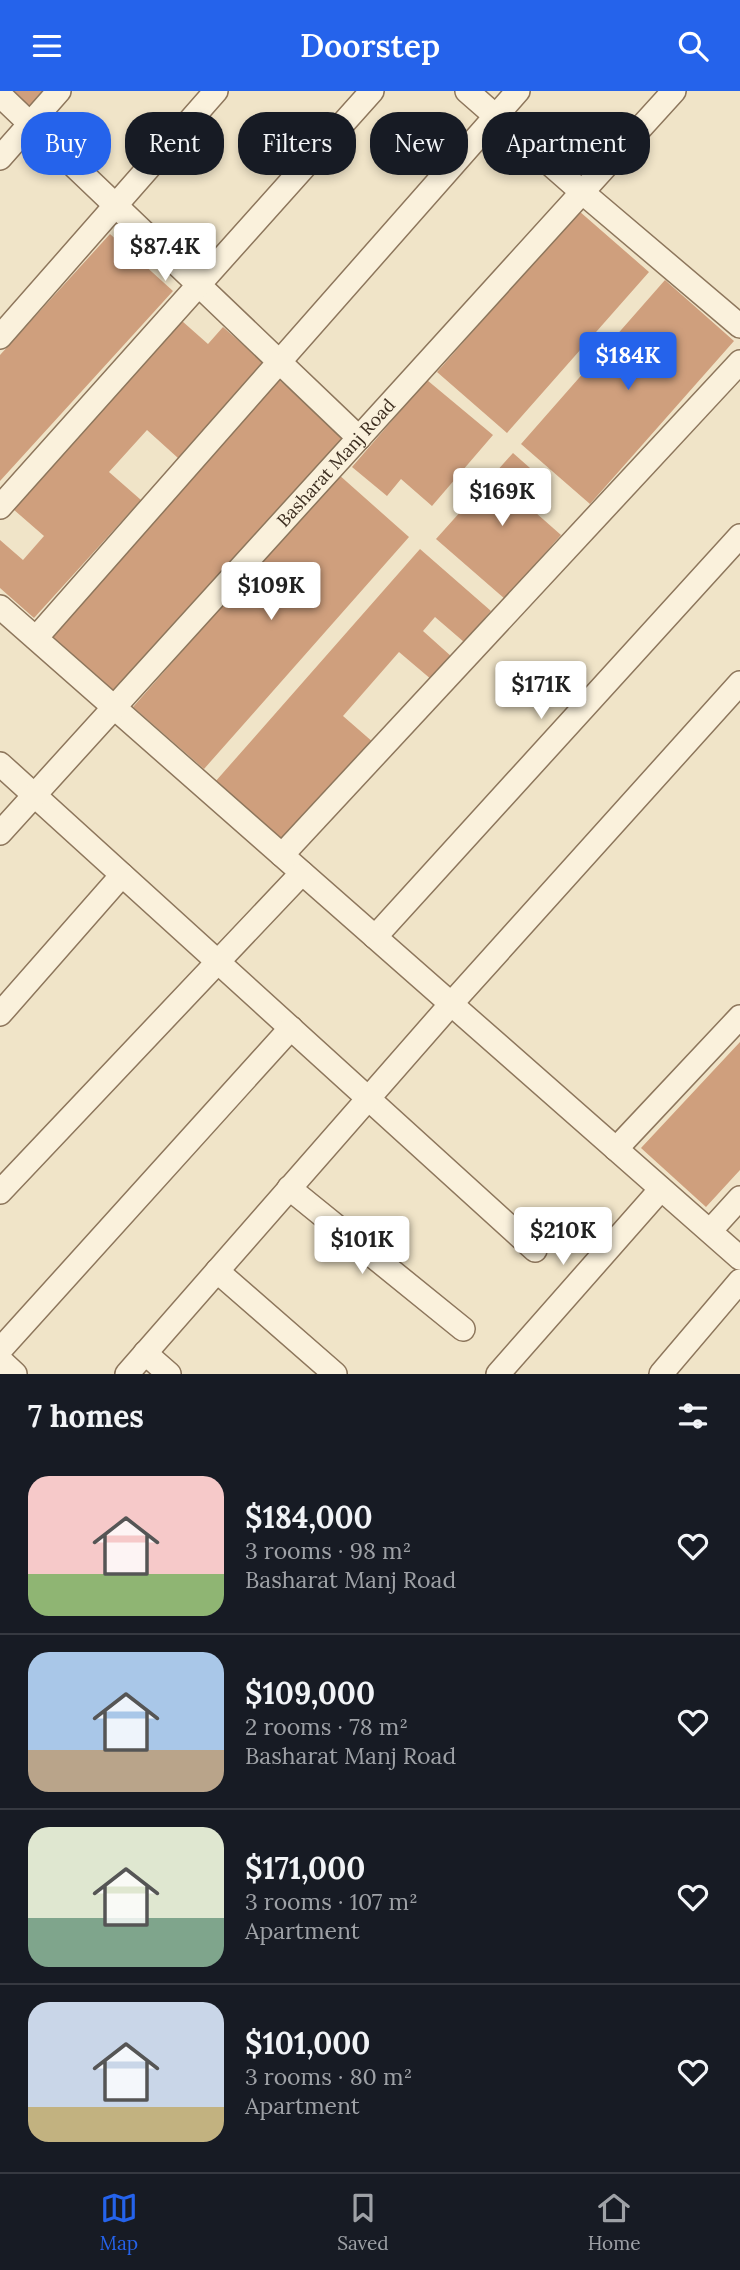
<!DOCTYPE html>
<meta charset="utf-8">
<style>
:root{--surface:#171b24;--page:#242831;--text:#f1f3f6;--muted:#9ea1a6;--line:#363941;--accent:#2563eb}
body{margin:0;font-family:Lora,serif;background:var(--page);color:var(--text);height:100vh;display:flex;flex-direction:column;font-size:26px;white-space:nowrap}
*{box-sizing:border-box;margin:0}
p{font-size:23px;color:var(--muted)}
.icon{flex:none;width:38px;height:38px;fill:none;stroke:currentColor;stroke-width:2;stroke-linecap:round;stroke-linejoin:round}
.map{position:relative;height:1283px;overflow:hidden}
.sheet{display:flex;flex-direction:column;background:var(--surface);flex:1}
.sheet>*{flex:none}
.hud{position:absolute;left:21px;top:21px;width:698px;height:63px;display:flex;gap:14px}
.price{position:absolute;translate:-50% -60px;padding:0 16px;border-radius:7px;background:#fff;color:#222;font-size:23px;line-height:46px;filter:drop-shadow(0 2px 4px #0008)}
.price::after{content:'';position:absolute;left:50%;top:42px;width:21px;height:16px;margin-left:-10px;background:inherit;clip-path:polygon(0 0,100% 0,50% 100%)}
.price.selected{background:var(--accent);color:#fff}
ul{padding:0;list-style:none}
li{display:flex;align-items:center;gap:21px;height:175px;padding:0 28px}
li+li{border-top:2px solid var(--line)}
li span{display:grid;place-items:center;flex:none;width:196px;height:140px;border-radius:21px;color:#555}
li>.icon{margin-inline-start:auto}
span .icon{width:84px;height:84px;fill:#fffc;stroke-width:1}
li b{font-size:30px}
h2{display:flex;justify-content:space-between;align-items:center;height:84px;padding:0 28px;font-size:30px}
.tag{padding:0 24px;border-radius:28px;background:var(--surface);box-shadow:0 4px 10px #0003;font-size:24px;line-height:63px}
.tag.selected{background:var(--accent);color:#fff}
header{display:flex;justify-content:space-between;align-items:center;height:91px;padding:0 28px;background:var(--accent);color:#fff;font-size:32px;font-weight:600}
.tabs{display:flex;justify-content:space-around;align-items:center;height:98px;border-top:2px solid var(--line);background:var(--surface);font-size:19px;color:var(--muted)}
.tabs a{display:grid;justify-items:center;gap:4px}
.tabs .selected{color:var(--accent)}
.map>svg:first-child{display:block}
.building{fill:#cf9f7d}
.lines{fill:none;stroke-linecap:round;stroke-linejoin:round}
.street-casing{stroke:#8d765c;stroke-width:26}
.street{stroke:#faf1dc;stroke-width:23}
.labels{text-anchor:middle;stroke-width:6;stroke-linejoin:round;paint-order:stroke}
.street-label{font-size:18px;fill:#3d2e20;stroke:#f7eed8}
</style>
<header><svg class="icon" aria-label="menu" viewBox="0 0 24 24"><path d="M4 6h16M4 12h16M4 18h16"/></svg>Doorstep<svg class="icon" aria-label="search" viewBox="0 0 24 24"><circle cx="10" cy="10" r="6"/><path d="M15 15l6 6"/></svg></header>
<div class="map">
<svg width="740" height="1283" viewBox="0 0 740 1283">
<rect width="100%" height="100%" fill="#f0e4c8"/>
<path class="building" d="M11,0H49L34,18Z
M579,120L649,181L507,342L437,281Z
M110,143L173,200L0,390V264Z
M665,189L734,250L590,413L521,353Z
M182,230L208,253L223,236L264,272L178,367L147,339L109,381L141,409L34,527L0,497V449L23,469L44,445L13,418Z
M278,288L344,345L116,602L51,545Z
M427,289L493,344L432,415L401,388L387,405L352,376Z
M513,362L547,392L527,414L561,444L505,508L436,448Z
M338,383L409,446L204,678L133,616Z
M420,458L491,520L464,551L435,526L423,540L452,566L432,589L399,561L343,625L374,652L287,752L215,691Z
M740,951V1079L706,1116L641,1057Z"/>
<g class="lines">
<defs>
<g id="street">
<path d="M467,0L582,101L740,235"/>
<path d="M0,4L359,347"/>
<path d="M0,67L59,0"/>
<path d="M0,246L216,0"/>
<path d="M0,416L372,0"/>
<path d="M0,516L740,1167"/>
<path d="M36,547L518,0"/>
<path d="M0,673L535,1159"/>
<path id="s1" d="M0,742L674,0"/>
<path d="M282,764L740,271"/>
<path d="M375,846L740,445"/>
<path d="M0,923L122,784"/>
<path d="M616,1058L740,926"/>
<path d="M289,1097L463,1238"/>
<path d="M0,1101L302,782"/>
<path d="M710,1140L740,1107"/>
<path d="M217,1180L335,1283"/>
<path d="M0,1259L291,937"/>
<path d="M145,1262L169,1283"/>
<path d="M0,1269L15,1283"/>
<path d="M127,1283L451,913L740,592"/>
<path d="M498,1283L661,1098"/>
<path d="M661,1283L740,1190"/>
</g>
</defs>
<use href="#street" class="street-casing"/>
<use href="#street" class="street"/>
</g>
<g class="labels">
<g class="street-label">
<text dy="6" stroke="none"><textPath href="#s1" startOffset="500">Basharat Manj Road</textPath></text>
</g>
</g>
</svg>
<b class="price" style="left:165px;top:192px">$87.4K</b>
<b class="price selected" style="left:628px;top:301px">$184K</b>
<b class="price" style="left:502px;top:437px">$169K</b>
<b class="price" style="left:271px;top:531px">$109K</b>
<b class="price" style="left:541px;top:630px">$171K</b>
<b class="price" style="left:563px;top:1176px">$210K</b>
<b class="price" style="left:362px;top:1185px">$101K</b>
<div class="hud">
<a class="tag selected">Buy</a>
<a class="tag">Rent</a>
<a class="tag">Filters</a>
<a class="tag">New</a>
<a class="tag">Apartment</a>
</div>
</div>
<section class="sheet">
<h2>7 homes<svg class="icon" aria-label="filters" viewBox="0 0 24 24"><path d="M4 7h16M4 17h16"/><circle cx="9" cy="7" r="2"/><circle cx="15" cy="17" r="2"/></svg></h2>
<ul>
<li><span style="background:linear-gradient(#f6c9c9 70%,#8fb573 0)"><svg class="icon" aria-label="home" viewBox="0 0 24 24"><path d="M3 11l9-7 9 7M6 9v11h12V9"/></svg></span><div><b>$184,000</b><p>3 rooms · 98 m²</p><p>Basharat Manj Road</p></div><svg class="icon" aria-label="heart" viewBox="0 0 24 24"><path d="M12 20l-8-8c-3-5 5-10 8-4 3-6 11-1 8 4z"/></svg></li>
<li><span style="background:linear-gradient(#a9c7e8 70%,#b9a48a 0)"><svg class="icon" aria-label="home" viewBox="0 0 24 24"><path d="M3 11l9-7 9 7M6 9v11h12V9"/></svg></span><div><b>$109,000</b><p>2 rooms · 78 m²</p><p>Basharat Manj Road</p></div><svg class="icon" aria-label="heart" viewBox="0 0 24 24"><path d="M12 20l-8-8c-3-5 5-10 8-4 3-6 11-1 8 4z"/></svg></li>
<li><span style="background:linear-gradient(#dfe7d0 65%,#7fa58c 0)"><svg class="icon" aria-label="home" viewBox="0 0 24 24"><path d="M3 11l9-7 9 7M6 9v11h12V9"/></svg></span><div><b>$171,000</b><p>3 rooms · 107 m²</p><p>Apartment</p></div><svg class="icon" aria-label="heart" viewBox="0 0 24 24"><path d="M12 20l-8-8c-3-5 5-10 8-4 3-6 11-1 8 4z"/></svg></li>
<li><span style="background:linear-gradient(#c9d6e8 75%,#c2b280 0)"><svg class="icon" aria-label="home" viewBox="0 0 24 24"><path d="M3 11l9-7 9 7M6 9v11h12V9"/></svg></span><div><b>$101,000</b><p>3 rooms · 80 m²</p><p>Apartment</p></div><svg class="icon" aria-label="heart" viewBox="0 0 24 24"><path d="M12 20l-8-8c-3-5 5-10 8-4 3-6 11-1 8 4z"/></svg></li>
</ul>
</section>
<nav class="tabs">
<a class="selected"><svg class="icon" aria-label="map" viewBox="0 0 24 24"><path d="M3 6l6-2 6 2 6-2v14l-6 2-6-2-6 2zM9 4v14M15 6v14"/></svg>Map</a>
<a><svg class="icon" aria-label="saved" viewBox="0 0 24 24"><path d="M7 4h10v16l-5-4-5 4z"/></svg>Saved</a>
<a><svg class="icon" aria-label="home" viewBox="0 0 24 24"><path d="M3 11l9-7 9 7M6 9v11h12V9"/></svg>Home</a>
</nav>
